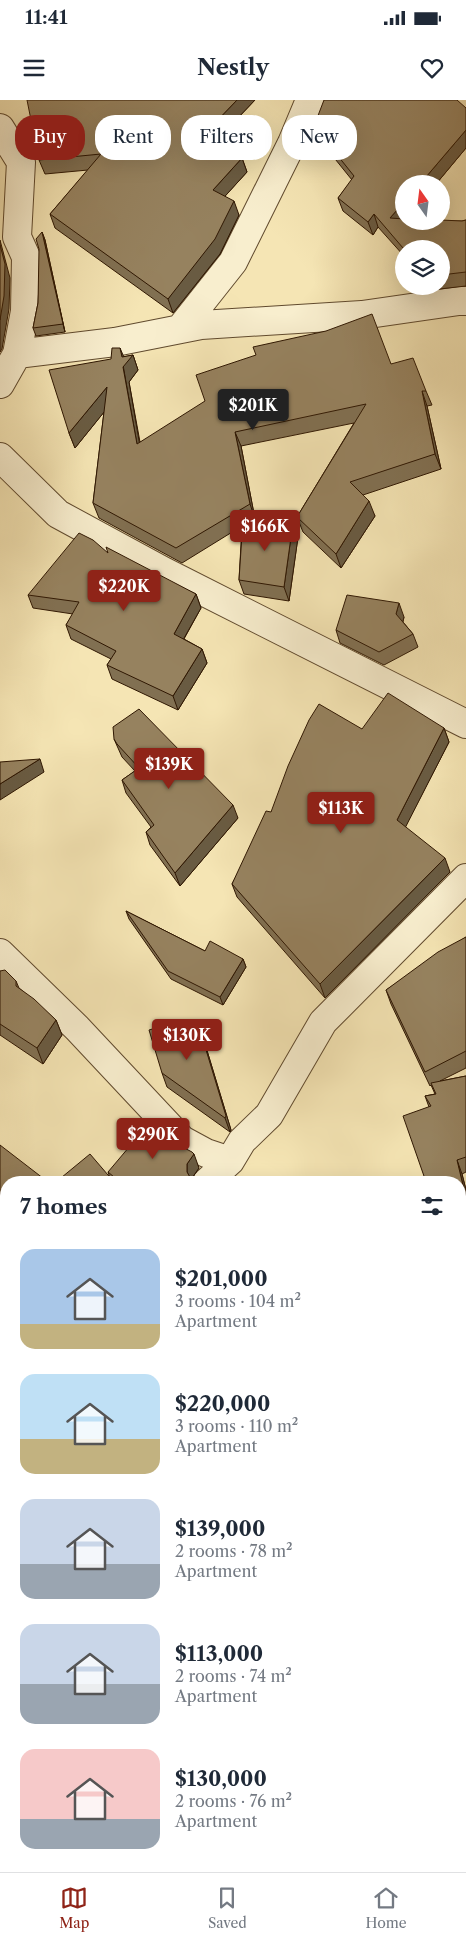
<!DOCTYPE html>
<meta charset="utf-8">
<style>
:root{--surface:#fff;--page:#f2f2f3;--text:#1f2937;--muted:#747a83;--line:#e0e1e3;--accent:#8f2418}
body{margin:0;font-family:"Libre Caslon Text",serif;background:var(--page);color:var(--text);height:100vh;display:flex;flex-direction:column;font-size:19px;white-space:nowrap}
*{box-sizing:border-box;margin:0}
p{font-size:16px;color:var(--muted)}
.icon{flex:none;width:28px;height:28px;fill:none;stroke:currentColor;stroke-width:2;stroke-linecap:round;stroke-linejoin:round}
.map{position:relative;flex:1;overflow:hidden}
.panel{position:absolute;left:0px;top:1076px;width:466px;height:696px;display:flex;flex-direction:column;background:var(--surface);border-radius:20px 20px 0 0;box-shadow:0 5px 20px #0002}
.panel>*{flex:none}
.banner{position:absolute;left:15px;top:15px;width:436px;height:45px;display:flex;gap:10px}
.needle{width:32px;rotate:346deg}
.buttons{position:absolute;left:395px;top:75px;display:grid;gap:10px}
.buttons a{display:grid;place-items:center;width:55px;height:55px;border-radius:50%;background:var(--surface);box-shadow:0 5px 20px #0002;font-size:25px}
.price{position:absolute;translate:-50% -42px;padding:0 11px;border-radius:5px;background:var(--accent);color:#fff;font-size:16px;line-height:32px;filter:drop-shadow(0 1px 2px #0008)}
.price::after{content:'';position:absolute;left:50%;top:30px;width:15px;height:11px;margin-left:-8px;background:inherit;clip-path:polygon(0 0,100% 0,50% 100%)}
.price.current{background:#222;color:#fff}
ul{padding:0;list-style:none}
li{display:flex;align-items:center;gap:15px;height:125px;padding:0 20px}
li span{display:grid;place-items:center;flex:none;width:140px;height:100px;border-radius:15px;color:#555}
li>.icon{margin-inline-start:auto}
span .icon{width:60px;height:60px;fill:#fffc;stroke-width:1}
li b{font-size:21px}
h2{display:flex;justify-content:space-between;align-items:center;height:60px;padding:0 20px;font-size:21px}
.tag{padding:0 18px;border-radius:20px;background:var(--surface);box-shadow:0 5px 20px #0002;font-size:18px;line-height:45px}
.tag.current{background:var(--accent);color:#fff}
.status{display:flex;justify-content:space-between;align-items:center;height:35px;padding:0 25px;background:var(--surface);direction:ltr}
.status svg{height:14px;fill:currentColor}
header{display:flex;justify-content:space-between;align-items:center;height:65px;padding:0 20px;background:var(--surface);font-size:22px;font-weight:700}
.tab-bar{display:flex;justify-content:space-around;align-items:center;height:70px;border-top:1px solid var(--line);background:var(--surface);font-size:14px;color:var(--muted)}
.tab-bar a{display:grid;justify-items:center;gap:2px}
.tab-bar .current{color:var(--accent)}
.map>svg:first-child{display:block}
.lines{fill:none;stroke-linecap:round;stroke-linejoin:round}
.minor-casing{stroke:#604a2e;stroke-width:30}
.minor{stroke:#f8eece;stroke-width:28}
.wall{fill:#817052;stroke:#2f1702}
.shaded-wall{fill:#695b42;stroke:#2f1702}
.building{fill:#96825f;stroke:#2f1702}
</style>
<div class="status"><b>11:41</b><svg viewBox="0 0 49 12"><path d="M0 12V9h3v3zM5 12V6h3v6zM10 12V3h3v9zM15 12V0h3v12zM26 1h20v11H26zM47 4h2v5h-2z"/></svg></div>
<header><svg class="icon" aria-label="menu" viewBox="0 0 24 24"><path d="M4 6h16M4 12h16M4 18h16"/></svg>Nestly<svg class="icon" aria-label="heart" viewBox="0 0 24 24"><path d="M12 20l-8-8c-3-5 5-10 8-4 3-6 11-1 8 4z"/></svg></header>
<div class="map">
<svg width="466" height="1772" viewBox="0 0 466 1772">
<rect width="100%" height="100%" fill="#f5e5b4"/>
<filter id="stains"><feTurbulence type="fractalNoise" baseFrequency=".004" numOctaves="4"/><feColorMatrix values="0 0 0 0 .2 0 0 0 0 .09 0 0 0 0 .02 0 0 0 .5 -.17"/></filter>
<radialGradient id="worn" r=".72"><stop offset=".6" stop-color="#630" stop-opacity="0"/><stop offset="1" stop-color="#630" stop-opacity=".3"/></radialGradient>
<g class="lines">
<defs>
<path id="minor" d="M0,28L21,62L17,137L26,157L25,211L17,254L0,284
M180,229L233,162L292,43L310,0
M17,254L115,242L201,225L362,215L459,201H466
M0,357L58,414L165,472L466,624
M0,853L77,928L182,1040L206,1053L230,1061
M207,1082L230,1061L242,1041L269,1015L323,922L466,778
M460,1210L466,1212
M0,1242L6,1239
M0,1717L6,1714
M260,1766L261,1772"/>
</defs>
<use href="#minor" class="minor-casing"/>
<use href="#minor" class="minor"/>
</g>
<path class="wall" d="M255,0L218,39L242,58L247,72L225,96L239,115L220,154L173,213L55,128L50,114L88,70L45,74L39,60Z
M314,26L466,48L436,84H404V121H462L466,120V186L422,191L421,186H441V149H404V156L378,127L373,135L343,111L338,98L352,80L319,39Z
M42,132L45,140L65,232L36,236L33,228L38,203Z
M133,255L138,270L129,282L140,342L391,264L426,291L432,305L427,306L441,369L363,395L375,416L341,468L303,432L297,417L354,323L241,346L255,419L253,420L298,437L289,501L244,494L239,480L242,426L182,463L99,418L93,403L104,312L75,348L69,333L123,257Z
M108,453L196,494L201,508L184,539L202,549L207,563L178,610L112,579L107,565L111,559L71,539L66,525L73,514L33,508L28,495Z
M404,517L403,522L413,534L418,547L384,565L340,543L336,530Z
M444,628L449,642L405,727L450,772L325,898L237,797L232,784L271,712L362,629Z
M114,639L238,718L180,786L150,745L146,732L151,727L126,693L122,680L135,671L122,657Z
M126,811L205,851L243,859L246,867L223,905L171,879L129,819Z
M466,837V968L440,981L466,976V1072L462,1074L466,1090V1130L460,1132V1082L425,1079L429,1007L425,996L435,994L431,985L430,986L391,904L386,890Z
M0,871L16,881L19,888L56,920L62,935L43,964L0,935Z
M197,920L202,934L231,1030L230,1032L167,987L162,973Z
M0,1045L6,1082V1116L0,1109Z
M199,1068L192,1078V1080L197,1082H56L110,1078L108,1072Z
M460,1217L466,1220V1297L460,1293Z
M0,1324L4,1334L0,1336Z
M0,1377L6,1386V1599L0,1596V1417L5,1409L0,1410Z
M466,1412V1486L464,1488L460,1484V1419Z
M466,1616V1771L461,1772H414L412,1766H460V1618Z
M0,1658L6,1681V1698L0,1700Z
M143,1766H240V1772H153Z
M296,1766H376L355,1772H297Z"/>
<path class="shaded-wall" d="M237,0H255L213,44L208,30Z
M466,30V48L436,84H420Z
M242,58L247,72L218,104L213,90Z
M234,101L239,115L220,154L173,213L168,199Z
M404,102V121L390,118Z
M374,114L378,127L373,135L368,122Z
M42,132L45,140L65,232L63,224Z
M0,140L10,178L9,209L2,249L0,252Z
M120,248L126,262L133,255L138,270L129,282L142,358L137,344Z
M107,287L113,301L75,348L69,333Z
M422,291L427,306L441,369L435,354Z
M235,332L241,346L255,419L250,404Z
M369,401L375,416L341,468L336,454Z
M293,423L298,437L289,501L284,487Z
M196,494L201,508L179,547L174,534Z
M399,503L404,517L401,528L396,514Z
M202,549L207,563L178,610L173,596Z
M444,628L449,642L402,734L397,720Z
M40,659L44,672L0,700V684Z
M233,705L238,718L180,786L175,773Z
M445,758L450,772L325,898L320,884Z
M243,859L246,867L223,905L220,897Z
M56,920L62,935L43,964L37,948Z
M197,920L202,934L231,1030L230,1032L225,1018Z
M194,1054L199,1068L192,1078V1082L187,1072V1064Z
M457,1060L462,1074L466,1090V1098Z
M466,1466V1486L464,1488L460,1476V1473Z
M0,1658L6,1681V1686L0,1662Z
M126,1766H128L129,1772H127Z
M235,1766H240V1772H235Z"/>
<path class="building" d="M27,0H237L208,30L242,58L213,90L234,101L215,139L168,199L50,114L101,54L39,60Z
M324,0H457L466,8V30L420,84H404V102L390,118L404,119V121H441V120L462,121L466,120V172L441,175V149H405L403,148L374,114L368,122L338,98L354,76L314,26Z
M42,132L63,224L33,228L38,203L39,149L36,139Z
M0,145L5,164L4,196L0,220Z
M372,214L391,264L413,258L426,291H422L435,354L350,382L369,401L336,454L297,417L366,304L235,332L250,404L176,448L93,403L107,287L69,333L49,270L111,259L112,248H120L122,257L133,255L123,267L137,344L205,301L196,275L256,255L253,247L326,231Z
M243,419L293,423L284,487L239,480Z
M79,433L93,440L108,453L106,447L196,494L174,534L202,549L173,596L107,565L116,551L66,525L79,502L28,495Z
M347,495L399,503L396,514L413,534L379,552L336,530Z
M388,593L444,628L397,720L445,758L320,884L232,784L266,711L271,712L288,666L309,620L319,604L362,629Z
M139,609L233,705L175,773L146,732L154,725L122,680L139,668L117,644L114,639L113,627Z
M40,659L0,684V662Z
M126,811L205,851L210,841L243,859L220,897L168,871Z
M466,837V951L425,972L386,890L438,852Z
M5,870L16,881V886L34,899L56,920L37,948L0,924V871Z
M183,920H197L226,1016L225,1018L162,973L149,930Z
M466,976V1057L457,1060L466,1098V1114L460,1116V1082H412L425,1079L403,1016L431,1006L425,996L436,994L431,983Z
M151,1021L169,1040L192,1052L194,1054L187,1064V1072L191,1079L197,1082H120L108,1072Z
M0,1045L48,1082H6V1108L0,1101Z
M90,1054L114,1082H56Z
M460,1217L466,1220V1286L460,1282Z
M0,1377L6,1386V1392L0,1394Z
M6,1406V1588L0,1585V1417Z
M466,1412V1466L460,1473V1419Z
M466,1616V1745L463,1746L465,1754L460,1755V1618Z
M0,1662L6,1686V1687L0,1686Z
M6,1715V1766H126L127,1772H0V1718Z
M160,1766H235V1772H170Z
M296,1766H311L297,1770Z"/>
<rect width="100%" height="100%" filter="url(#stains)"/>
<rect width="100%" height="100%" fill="url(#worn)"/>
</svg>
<div class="buttons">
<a><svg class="needle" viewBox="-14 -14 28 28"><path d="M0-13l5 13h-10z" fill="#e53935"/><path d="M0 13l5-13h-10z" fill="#747a83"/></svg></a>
<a><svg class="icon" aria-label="layers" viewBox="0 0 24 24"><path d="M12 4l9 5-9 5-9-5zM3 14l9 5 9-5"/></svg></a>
</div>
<b class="price current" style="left:253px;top:331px">$201K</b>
<b class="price" style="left:265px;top:452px">$166K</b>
<b class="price" style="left:124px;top:512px">$220K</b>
<b class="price" style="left:169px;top:690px">$139K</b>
<b class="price" style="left:341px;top:734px">$113K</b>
<b class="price" style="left:187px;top:961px">$130K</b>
<b class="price" style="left:153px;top:1060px">$290K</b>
<div class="banner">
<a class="tag current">Buy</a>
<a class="tag">Rent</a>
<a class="tag">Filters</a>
<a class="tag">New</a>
</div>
<section class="panel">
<h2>7 homes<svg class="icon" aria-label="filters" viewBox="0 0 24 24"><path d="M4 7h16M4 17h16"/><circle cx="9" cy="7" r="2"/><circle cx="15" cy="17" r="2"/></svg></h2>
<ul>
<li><span style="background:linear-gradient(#a9c7e8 75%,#c2b280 0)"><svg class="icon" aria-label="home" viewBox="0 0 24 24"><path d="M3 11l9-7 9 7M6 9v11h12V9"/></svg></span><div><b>$201,000</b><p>3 rooms · 104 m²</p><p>Apartment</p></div></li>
<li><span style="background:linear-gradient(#bfe0f5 65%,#c2b280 0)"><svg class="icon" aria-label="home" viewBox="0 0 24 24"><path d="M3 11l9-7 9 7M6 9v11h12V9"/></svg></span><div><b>$220,000</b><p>3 rooms · 110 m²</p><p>Apartment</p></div></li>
<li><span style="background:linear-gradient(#c9d6e8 65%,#9aa5b1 0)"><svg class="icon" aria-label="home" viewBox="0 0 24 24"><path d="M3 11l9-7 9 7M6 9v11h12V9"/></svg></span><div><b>$139,000</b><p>2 rooms · 78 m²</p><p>Apartment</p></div></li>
<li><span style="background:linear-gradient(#c9d6e8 60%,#9aa5b1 0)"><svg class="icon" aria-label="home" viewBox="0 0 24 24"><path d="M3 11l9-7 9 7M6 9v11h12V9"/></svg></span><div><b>$113,000</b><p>2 rooms · 74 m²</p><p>Apartment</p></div></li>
<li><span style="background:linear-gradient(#f6c9c9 70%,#9aa5b1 0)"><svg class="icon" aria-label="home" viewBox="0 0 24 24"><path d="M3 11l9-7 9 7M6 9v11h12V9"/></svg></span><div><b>$130,000</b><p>2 rooms · 76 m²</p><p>Apartment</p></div></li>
</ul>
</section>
</div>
<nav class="tab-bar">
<a class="current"><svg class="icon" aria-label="map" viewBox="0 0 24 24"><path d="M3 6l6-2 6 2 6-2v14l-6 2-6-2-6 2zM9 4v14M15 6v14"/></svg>Map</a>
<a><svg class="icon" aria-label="saved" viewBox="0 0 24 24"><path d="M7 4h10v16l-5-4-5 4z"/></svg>Saved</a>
<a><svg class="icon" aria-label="home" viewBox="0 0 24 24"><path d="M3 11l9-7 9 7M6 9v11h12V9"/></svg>Home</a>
</nav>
